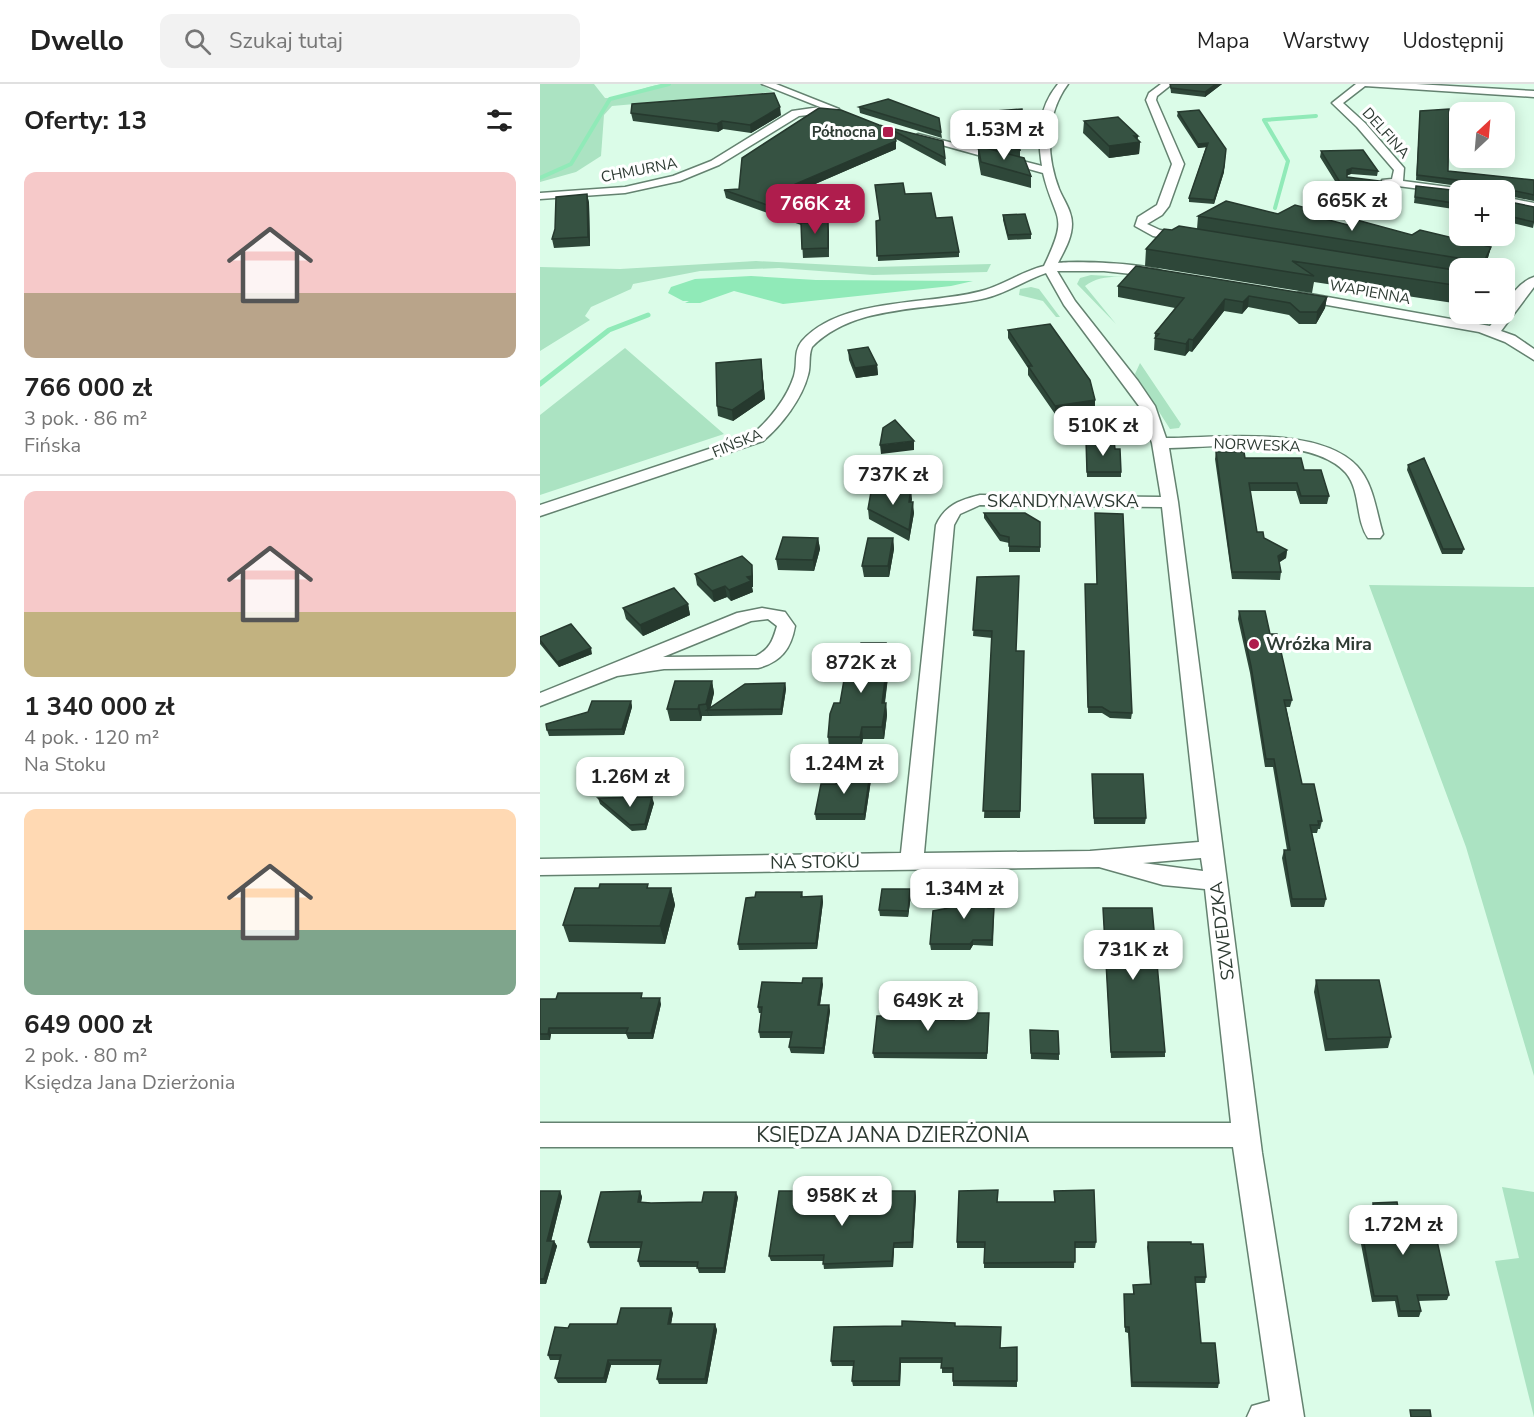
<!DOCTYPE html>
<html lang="pl">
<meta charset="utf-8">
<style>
:root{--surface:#fff;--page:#f2f2f2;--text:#222;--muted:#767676;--line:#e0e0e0;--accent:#af1d4d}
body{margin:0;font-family:"Nunito Sans",sans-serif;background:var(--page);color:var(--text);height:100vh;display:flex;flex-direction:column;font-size:22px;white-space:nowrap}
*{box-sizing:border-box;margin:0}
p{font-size:20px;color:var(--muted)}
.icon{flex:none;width:33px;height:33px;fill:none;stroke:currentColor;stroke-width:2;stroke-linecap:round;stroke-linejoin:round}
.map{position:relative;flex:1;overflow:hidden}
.drawer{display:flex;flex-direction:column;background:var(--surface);width:540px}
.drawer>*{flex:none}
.needle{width:39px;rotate:26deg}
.fabs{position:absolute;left:909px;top:18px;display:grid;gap:12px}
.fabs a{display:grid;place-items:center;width:66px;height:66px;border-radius:12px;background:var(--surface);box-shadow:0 3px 15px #0003;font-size:30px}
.price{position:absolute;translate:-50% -51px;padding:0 14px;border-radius:12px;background:#fff;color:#222;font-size:20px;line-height:39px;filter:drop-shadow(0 2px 3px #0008)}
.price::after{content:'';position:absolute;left:50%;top:36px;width:18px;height:14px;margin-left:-9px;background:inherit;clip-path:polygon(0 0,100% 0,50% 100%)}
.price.selected{background:var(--accent);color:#fff}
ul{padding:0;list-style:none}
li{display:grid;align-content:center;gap:12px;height:318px;padding:0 24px}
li+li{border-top:2px solid var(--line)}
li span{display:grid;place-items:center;height:186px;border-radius:12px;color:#555}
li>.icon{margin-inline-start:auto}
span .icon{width:108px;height:108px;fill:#fffc;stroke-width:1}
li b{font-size:26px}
h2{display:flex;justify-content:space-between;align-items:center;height:72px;padding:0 24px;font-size:26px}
header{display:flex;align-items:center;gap:36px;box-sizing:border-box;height:84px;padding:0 30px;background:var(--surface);border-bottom:2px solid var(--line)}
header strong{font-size:28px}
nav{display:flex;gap:33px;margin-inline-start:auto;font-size:21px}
.search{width:420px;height:54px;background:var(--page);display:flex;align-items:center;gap:15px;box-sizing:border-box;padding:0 21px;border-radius:12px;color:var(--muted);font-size:22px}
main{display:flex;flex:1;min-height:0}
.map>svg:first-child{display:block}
.green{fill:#abe3c2}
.water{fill:#90eab8}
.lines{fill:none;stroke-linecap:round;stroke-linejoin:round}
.stream-far1{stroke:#90eab8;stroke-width:4}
.stream{stroke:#90eab8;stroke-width:5}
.minor-casing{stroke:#648270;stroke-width:3}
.minor{fill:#fff;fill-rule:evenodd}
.wall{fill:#2e4739}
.shaded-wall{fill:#26392e}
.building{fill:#365242;stroke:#26392e;stroke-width:1.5}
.poi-dot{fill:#af1d4d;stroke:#fff;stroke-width:2}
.labels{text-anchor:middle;stroke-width:6;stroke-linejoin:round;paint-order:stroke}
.far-poi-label{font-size:15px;font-weight:bold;fill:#2e3b33;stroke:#fff;text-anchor:end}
.far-street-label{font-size:15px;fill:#2e3b33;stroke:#fff}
.street-label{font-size:18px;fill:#2e3b33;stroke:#fff}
.poi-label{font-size:18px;font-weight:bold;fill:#2e3b33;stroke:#fff;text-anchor:start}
.near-street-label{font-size:21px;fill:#2e3b33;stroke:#fff}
</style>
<header>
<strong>Dwello</strong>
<div class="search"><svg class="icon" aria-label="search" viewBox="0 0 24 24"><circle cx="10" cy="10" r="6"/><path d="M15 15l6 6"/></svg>Szukaj tutaj</div>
<nav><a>Mapa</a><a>Warstwy</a><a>Udostępnij</a></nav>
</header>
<main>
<section class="drawer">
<h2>Oferty: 13<svg class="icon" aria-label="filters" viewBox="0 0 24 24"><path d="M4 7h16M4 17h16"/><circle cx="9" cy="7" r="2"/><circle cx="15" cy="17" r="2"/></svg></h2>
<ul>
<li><span style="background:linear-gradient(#f6c9c9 65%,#b9a48a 0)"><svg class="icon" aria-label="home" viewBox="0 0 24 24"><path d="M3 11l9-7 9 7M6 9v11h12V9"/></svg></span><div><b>766 000 zł</b><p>3 pok. · 86 m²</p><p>Fińska</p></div></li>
<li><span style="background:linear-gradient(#f6c9c9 65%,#c2b280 0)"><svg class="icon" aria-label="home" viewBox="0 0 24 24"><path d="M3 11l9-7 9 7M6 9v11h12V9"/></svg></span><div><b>1 340 000 zł</b><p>4 pok. · 120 m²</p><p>Na Stoku</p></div></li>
<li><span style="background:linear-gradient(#ffd9b3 65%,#7fa58c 0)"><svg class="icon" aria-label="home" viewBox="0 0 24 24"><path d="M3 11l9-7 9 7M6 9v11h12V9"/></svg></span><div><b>649 000 zł</b><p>2 pok. · 80 m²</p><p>Księdza Jana Dzierżonia</p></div></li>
</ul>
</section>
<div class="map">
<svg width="994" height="1333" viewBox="0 0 994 1333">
<rect width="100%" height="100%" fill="#dbfce8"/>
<path class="green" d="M0,0H54L65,14C85,15 102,2 123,0C155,0 189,0 221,0L233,8L72,22L64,31L61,72L36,88L0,98Z
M216,177L334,183L451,180L447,188L333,191L239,184L160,187L93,200L91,205L51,223L45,232L50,236L0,267V183L80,185Z
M551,191L605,194C585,193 561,189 545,202L576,240L537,200L540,194Z
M491,203L499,205L520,233H516L503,217L479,211L480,205Z
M85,264L184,350L0,411V331Z
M600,279L641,340L639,344L630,345L595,290Z
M829,501L994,503V992L926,763Z
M962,1103L994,1108V1333L955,1177L979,1174Z"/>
<path class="water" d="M211,192L276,196L433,197L411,202L243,220L194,207L160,219H145L149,217H143L128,209L131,203L155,195Z"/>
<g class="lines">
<path class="stream-far1" d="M0,94L31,80L70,15L129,0
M735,124L748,77L724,36L776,32"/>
<path class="stream" d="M0,300L69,246L108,231"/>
<defs>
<path id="minor" d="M222,0H236L299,25L294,28L259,32L179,81L140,97L85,109L0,115V109L85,103L133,92L171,77L252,27L280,23Z
M518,0H528C505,31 506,71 519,105C524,117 532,127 532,140C532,154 524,167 518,179C535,177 614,179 625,189L619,193L564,187H517L535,217L598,297L615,322L626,354C678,354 778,341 817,382C834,400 836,428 843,450L840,454H828C815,435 821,407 806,389C772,351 676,363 629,364L638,418L722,1069L764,1333H707L712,1322L730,1317L693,1063H0V1039H691L665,805L623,801L559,783L0,791V775L361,769L396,441C405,421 420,416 440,411L621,413L612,359L599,322L524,221L506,189C485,196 467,209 446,214C391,227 315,219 272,263C268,272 271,282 268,291C262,315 241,342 223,357L0,432V421L211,351C229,337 247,314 254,292C258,279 253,268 262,257C302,212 391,222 445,206C465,200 483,187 504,182C530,128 515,139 503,89L373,53L378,50L502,82C497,52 498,24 518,0ZM440,421L622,423L659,758L550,767L384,769L414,441L420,430ZM661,774L663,787L603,779Z
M621,0H632L617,12L616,16L644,80L629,122L622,131L607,140L620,146L650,151V157L646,158L613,152L595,142L598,133L617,121L632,80L606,16L609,9Z
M816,0H876L994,7V13L825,2L803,19L825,39L864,84L863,97L924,105L925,106H920V110L842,100V96L852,95L854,86L817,43L792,19Z
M964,113L994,119V127L964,120Z
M994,193V203L961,247L975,252L994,265V276L965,258L939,248L759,216L752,212L759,208L950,242L960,230H964C964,216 981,197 994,193Z
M222,524L245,528L255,542C251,565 241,578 218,584L124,585L77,592L0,622V609L197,529ZM228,535L237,542C233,556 230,565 216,572L123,573L211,537Z"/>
</defs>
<use href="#minor" class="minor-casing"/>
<use href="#minor" class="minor"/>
</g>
<path class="wall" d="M630,0H682L665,13L631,9Z
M319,23L401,48L402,54L320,29Z
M880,27L908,87L994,96V117L964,111V106L925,103L876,96Z
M638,28L686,65L684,88L674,120L649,118V114L666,63L658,64L637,32Z
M91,29L241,31L211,49L183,45L178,48L93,37Z
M430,29L485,53V62H479L480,66V73L491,92V104L441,91L438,74V63L435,62L430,37Z
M544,37L598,52L597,56L600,58L599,70L569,74L543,49Z
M339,41L403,57L406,82L356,55V65L273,101L279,138H288L289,173L263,174L261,141L186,114L184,106L199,105Z
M781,67L838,87L837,92L811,90L807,91V93L857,111L856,117L803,110L780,73Z
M876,102L920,107V126L874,119Z
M47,110L49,119L50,162L14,164L12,155Z
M365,110L396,134L419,168V173L338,177L336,137L340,136Z
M964,115L965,117L994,123V139L993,144L964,137Z
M738,130L777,133L808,141L951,163L945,184H920V220L774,198L772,209L605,182L606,165L657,145L658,132Z
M463,131L491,150V155L468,156L463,136Z
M578,202L787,213L785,224L776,240H759L749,231L708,223L702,230L684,227L652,268L649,267L645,272L614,266L615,249L635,224L578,213Z
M468,246L555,316V325L515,330L488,291V284L468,254Z
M308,266L337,281L338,291L316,294L309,276Z
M221,275L225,315L193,337L178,332L177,322Z
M546,356L575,365L581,388V393H547Z
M676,368L705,374L789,412L787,420H760L756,407H710L717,448L724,454L747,466L746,474L739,478L741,488L740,496L692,495L675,375Z
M868,381L924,465L922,470H902L867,386Z
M372,415L371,418L374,429L369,457L329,435L328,425Z
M444,429L500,438V468H469V459L460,457L444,434Z
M278,454L280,465L274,487L238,486L236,475Z
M353,454L354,465L349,493H324L322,482Z
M155,490L213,492V503H212L213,508L191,517L187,513L174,518L157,501Z
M437,493L476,567H484L480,734H444L452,554L433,552Z
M545,500L592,629L591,635L570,634L562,629H548Z
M148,520L150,531L103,552L86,535L83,524Z
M699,527L730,550L752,616L750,623H746L762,700L782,737L780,745H778L777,749H772L786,815L784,823H751L742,774L744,766H747L733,683H725L710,589L698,535Z
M0,553L52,570L19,583L0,560Z
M347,570L346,573H348L349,585L345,619H346L347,631L344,655H323L321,664H289L288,653L300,619L319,573Z
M172,597L174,609L170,624L245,599L246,605L242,631L169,632H162L161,637H130L127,625Z
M91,617L92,623L84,651L9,652L7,646Z
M330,690L331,696L325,736H276L275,730L296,700Z
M552,696L606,734L605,740H554Z
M58,714L114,719L106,746L92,747L60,720Z
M109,804H131L135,821L125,860L29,858L23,841Z
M370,805L371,811L368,833L340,832L339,826Z
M262,808L263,813L282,812L283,818L277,865L199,866L198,860L215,813Z
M449,812V824L454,830L453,862L433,861L430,866H391L390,860L420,820Z
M563,824L625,968V973L571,974Z
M776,896L851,953L848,964L785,967L774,908Z
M283,900L280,921H289L290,927L284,970L251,969L249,963L251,954H220L219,948L221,929H219L218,923Z
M104,914L121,920L113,955H88L86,950H11L10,956H0V915Z
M371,919L370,935L414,936L449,929L447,975L334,974L333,969L342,932Z
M490,946L519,970V976L491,975Z
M0,1107H20L22,1113L11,1157H14L17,1162L6,1200H0Z
M100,1107L102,1113L101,1118L111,1119L162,1118L198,1113L185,1189H159L157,1183H100L98,1177L101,1164H50L48,1158Z
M285,1107L286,1112V1119H337L375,1107L376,1113L373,1164H354L353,1183L284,1185L283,1177H231L229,1172Z
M458,1118L556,1158L555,1164H535L534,1184H444V1164H417V1158Z
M833,1119L860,1134L909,1211L907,1216L878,1217L881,1227L879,1233H858L855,1217L832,1218L817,1139L819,1133L833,1134L831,1124Z
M608,1158L651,1160L666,1193L665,1199H655L661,1259L679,1299L678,1304L591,1303L588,1249L585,1248L584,1210H593V1201L610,1200L607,1163Z
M133,1229L131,1240H175L177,1246L167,1300H119L117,1295L120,1281H71L66,1299H18L15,1294L20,1276H10L8,1271L28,1244L77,1240Z
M416,1242L461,1264L477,1263V1303L413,1302V1289H402V1279H361L360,1302H313L312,1297L313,1282H292L291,1277Z"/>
<path class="shaded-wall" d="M676,0H682L665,13V8Z
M240,23L241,31L211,49L210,41Z
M182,37L183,45L178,48L177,40Z
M594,52H598L597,59L600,58L599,70L569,74V62Z
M356,57V65L252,110L251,102Z
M668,59L667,63L658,64V60Z
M684,83V88L674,120V116Z
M812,84L811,90L806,92L807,86Z
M47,110L49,119L50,162L48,153Z
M288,138L289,147V173L288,164Z
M951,163L945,184H941Z
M709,212L708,223L702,230L703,218Z
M787,213L785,224L776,240L777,228Z
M685,215L684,227L652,268L653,256Z
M649,255V267L645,272L646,260Z
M221,275L225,315L193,337L192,326Z
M337,281L338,291L316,294L315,284Z
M555,316V325L515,330V322Z
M374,357V366L341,370L340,361Z
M371,404L372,415L370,429L369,418Z
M373,418L374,429L369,457V446Z
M278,454L280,465L274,487L273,476Z
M353,454L354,465L349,493L348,482Z
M747,466L746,474L737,480L738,472Z
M212,481L213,492V503H212L213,508L191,517L189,506L207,493Z
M185,502L187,513L174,518L172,507Z
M148,520L150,531L103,552L100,541Z
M346,559L347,570L344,585L343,573Z
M51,564L52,570L19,583L17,578Z
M348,573L349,585L343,631L342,619Z
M172,597L174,609L170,626H167L169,632L166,620Z
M245,599L246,605L242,631L241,625Z
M91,617L92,623L84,651L82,645Z
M346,619L347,631L344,655L342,643Z
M159,621L162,632L161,637L158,625Z
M322,643L323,655L321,664L320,653Z
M330,690L331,696L325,736L324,730Z
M112,713L114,719L106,746L105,740Z
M131,804L135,821L125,860L120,842Z
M370,805L371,811L368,833V827Z
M282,812L283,818L277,865L276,859Z
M433,856V861L430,866V860Z
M282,894L283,900L279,927L278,921Z
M371,913V919L369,941L368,935Z
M120,914L121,920L113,955L111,949Z
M289,921L290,927L284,970L283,964Z
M9,944L11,950L10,956L8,950Z
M20,1107L22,1113L10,1162L7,1157Z
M100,1107L102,1113L100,1124L98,1118Z
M375,1107L376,1113L373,1164L372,1158Z
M196,1108L198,1113L185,1189L184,1184Z
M14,1157L17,1162L6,1200L4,1195Z
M354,1159V1164L353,1183L352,1177Z
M131,1224L133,1229L130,1246L128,1240Z
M175,1240L177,1246L167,1300L165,1295Z
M360,1274L361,1279L360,1302L359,1297Z
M68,1276L71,1281L66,1299L64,1294Z"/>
<path class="building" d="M630,0H676L665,8L631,4Z
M234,9L240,23L210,41L182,37L177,40L91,29L92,20Z
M348,15L399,34L401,48L319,23Z
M279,24L301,26L339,41L403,57L405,74L354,47L356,57L251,102L276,101L279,139L184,106L199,105L202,74Z
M482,25L485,53H476L480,66L435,54L430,29Z
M909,25L908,87L994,96V111L966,105L964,106H921L928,101L925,97L877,91L880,27Z
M659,26L686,65L684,83L674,116L649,114L668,59L658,60L638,28Z
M578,33L598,52H594L600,58L569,62L544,37Z
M438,62L484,74L491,92L441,78Z
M823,66L838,87L812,84L807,86V93L847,98L857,111L804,105L781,67Z
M363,99L365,110L391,109L396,134L412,133L419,168L337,172L336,137L340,136L335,101Z
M876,102L920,107V120L875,113Z
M47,110L48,153L12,155L15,145L16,113Z
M964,115L965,117L994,123V138L964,131Z
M686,117L738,130L755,121L778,127L777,133L808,141L817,136L872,151L880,146L951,163L941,184H926L924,175L658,132Z
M485,130L491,150L468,151L463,131Z
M288,138V164L262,165L261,139Z
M639,142L920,187V202L752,177L774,192L606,165L624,145L632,146Z
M596,182L787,213L777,228H760L750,219L709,212L703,218L685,215L653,256L649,255L646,260L615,254L619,250L615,249L644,214L578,202Z
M510,240L550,296L555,316L515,322L488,282H492L468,246Z
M328,263L337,281L315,284L308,266Z
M221,275L223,305L192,326L177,322L176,279Z
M355,336L374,357L340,361L343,344Z
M546,356H574L575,365H580L581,388H547Z
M676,368H704L705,374H761L764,386H781L789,412H761L757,399H709L717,448H723L724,454L747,466L738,472L741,488H692Z
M884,374L924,465H903L868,381Z
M347,404H371L369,418H373L369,446L328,425L331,408L346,409Z
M444,429H485L500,438V463L469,462V453L460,451Z
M555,429L583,430L592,629L570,628L562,623H548L545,500H557Z
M243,453L278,454L273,476L236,475Z
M328,454H353L348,482H322Z
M202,472L212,481V492L207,493L211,497L189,506L185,502L172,507L155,490Z
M479,492L476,567H484L480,727H443L452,547L433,546L437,493Z
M134,504L148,520L100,541L83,524Z
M699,527H725L730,550H737L752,616H744L762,700H774L782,737H778L779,741H770L786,815H752L744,766H750L734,675H726L711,582Z
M31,540L51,564L17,578L0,556V553Z
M321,559H346L343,573H348L342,619H346L342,643H322L320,653H288L290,630L294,619H300L308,573H319Z
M135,597H172L166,620L159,621L158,625H127Z
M245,599L241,625L167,626L205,600Z
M52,617H91L82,645L7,646L6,640L48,628Z
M298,690H330L324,730H275L281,700H296Z
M552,690H603L606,734H554Z
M112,713L105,740L90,741L58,714Z
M60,800H108L107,804H131L120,842L23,841L35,804H59Z
M342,805H370L368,827L339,826Z
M421,806H449L448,824H454L452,856H433L430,860H390L393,827L409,824V820H420Z
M216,808H262L261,813L282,812L276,859L198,860L206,814L215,813Z
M563,824H612L625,968H571Z
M263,894H282L278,921H289L283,964L249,963L252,948H219L222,923H218L222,898L262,899Z
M776,896H839L851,953L787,955Z
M18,909H102L101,914H120L111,949H86L88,944H9L8,950H0V915H16Z
M344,912L371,913L368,935L414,936V929H449L447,969H333L337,932H342Z
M490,946L518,947L519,970L491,969Z
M458,1106L457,1118H515L514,1107L554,1106L556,1158H535V1178L444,1179L445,1158H417L419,1107Z
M0,1107H20L7,1157H14L4,1195H0Z
M100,1107L98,1118L111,1119L162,1118L164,1108H196L184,1184H157L158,1178L98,1177L102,1158H48L61,1108Z
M239,1107H285L284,1119H337V1107H375L372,1158L354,1159L352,1177L283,1180L284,1171L229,1172Z
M857,1118L860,1134H892L909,1211H877L881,1227H860L857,1212H834L819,1133L836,1134L833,1119Z
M608,1158H651V1160H663L666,1193H655L661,1259H675L679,1299L592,1298L589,1243H585L584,1210H594L593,1201L611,1200Z
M81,1224H131L128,1240H175L165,1295H117L121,1276H68L64,1294H15L21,1271H8L15,1243L28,1244L30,1240H77Z
M362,1237L415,1239V1242L461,1243L460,1264L477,1263V1297H413V1284H401L402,1274H360L359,1297H312L314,1277H291L294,1243L362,1242Z
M870,1326H890L891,1333H871Z"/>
<g class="poi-dot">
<rect x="342" y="42" width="12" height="12" rx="3"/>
<circle cx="714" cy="560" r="6"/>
</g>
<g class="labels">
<g class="far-poi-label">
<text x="336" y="53">Północna</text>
</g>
<g class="far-street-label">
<text transform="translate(846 49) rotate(48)" y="5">DELFINA</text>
<text transform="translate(99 86) rotate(-11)" y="5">CHMURNA</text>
<text transform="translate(830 208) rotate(10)" y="5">WAPIENNA</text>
<text transform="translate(197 359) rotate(-22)" y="5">FIŃSKA</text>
<text transform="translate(717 361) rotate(2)" y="5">NORWESKA</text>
</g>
<g class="street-label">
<text x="523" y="423">SKANDYNAWSKA</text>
<text transform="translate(275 778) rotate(-1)" y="6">NA STOKU</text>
<text transform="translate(682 847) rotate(-97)" y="6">SZWEDZKA</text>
</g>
<g class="poi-label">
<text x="726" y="566">Wróżka Mira</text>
</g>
<g class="near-street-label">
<text x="353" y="1058">KSIĘDZA JANA DZIERŻONIA</text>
</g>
</g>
</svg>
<div class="fabs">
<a><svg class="needle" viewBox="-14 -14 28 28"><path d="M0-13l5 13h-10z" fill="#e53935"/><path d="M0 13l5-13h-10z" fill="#767676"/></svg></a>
<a>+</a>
<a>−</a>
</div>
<b class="price" style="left:464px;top:77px">1.53M zł</b>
<b class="price" style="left:812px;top:148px">665K zł</b>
<b class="price selected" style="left:275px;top:151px">766K zł</b>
<b class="price" style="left:563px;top:373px">510K zł</b>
<b class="price" style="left:353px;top:422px">737K zł</b>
<b class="price" style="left:321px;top:610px">872K zł</b>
<b class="price" style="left:304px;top:711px">1.24M zł</b>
<b class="price" style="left:90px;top:724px">1.26M zł</b>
<b class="price" style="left:424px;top:836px">1.34M zł</b>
<b class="price" style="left:593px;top:897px">731K zł</b>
<b class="price" style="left:388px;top:948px">649K zł</b>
<b class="price" style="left:302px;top:1143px">958K zł</b>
<b class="price" style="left:863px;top:1172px">1.72M zł</b>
</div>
</main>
